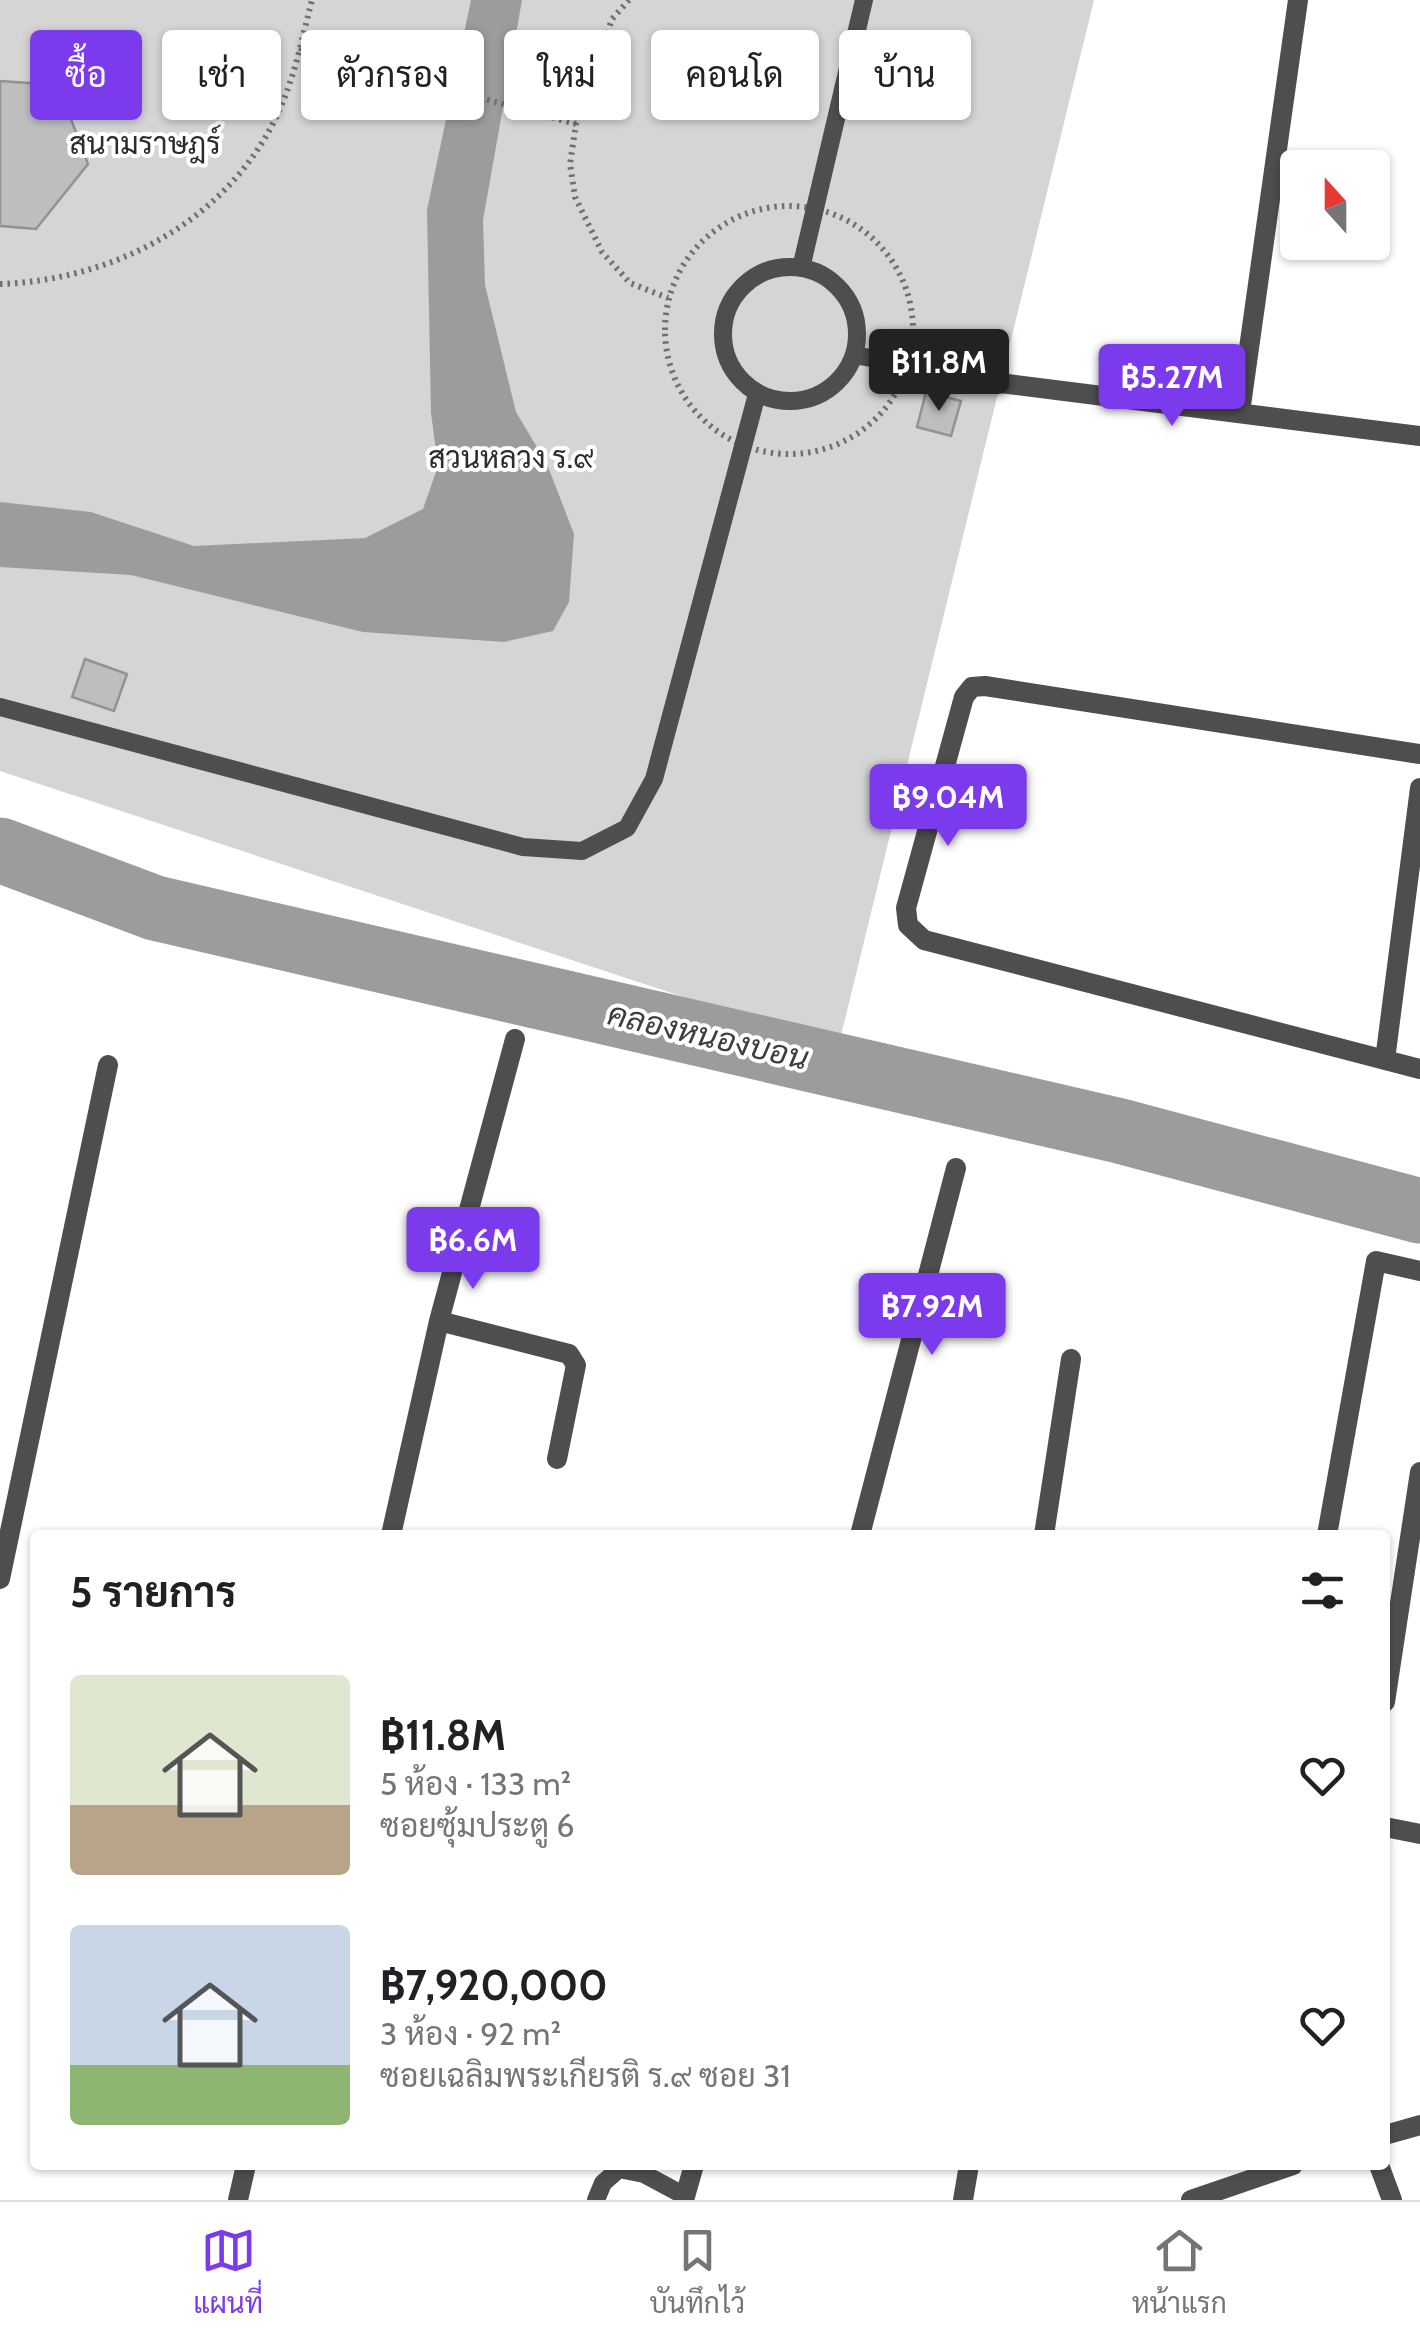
<!DOCTYPE html>
<html lang="th">
<meta charset="utf-8">
<style>
:root{--surface:#fff;--page:#f2f2f2;--text:#202124;--muted:#757577;--line:#e0e0e0;--accent:#7c3aed}
body{margin:0;font-family:Cabin,Sarabun,sans-serif;background:var(--page);color:var(--text);height:100vh;display:flex;flex-direction:column;font-size:38px;white-space:nowrap}
*{box-sizing:border-box;margin:0}
p{font-size:32px;color:var(--muted)}
.icon{flex:none;width:55px;height:55px;fill:none;stroke:currentColor;stroke-width:2;stroke-linecap:round;stroke-linejoin:round}
.map{position:relative;flex:1;overflow:hidden}
.panel{position:absolute;left:30px;top:1530px;width:1360px;height:640px;display:flex;flex-direction:column;background:var(--surface);border-radius:10px;box-shadow:0 2px 8px #0004}
.panel>*{flex:none}
.hud{position:absolute;left:30px;top:30px;width:1360px;height:90px;display:flex;gap:20px}
.needle{width:65px;rotate:339deg}
.tools{position:absolute;left:1280px;top:150px;display:grid;gap:20px}
.tools a{display:grid;place-items:center;width:110px;height:110px;border-radius:10px;background:var(--surface);box-shadow:0 2px 8px #0004;font-size:50px}
.price{position:absolute;translate:-50% -85px;padding:0 22px;border-radius:10px;background:var(--accent);color:#fff;font-size:32px;line-height:65px;filter:drop-shadow(0 2px 5px #0008)}
.price::after{content:'';position:absolute;left:50%;top:60px;width:30px;height:22px;margin-left:-15px;background:inherit;clip-path:polygon(0 0,100% 0,50% 100%)}
.price.on{background:#222;color:#fff}
ul{padding:0;list-style:none}
li{display:flex;align-items:center;gap:30px;height:250px;padding:0 40px}
li span{display:grid;place-items:center;flex:none;width:280px;height:200px;border-radius:10px;color:#555}
li>.icon{margin-inline-start:auto}
span .icon{width:120px;height:120px;fill:#fffc;stroke-width:1}
li b{font-size:42px}
h2{display:flex;justify-content:space-between;align-items:center;height:120px;padding:0 40px;font-size:42px}
.tag{padding:0 35px;border-radius:10px;background:var(--surface);box-shadow:0 2px 8px #0004;font-size:35px;line-height:90px}
.tag.on{background:var(--accent);color:#fff}
.dock{display:flex;justify-content:space-around;align-items:center;height:140px;border-top:2px solid var(--line);background:var(--surface);font-size:28px;color:var(--muted)}
.dock a{display:grid;justify-items:center;gap:5px}
.dock .on{color:var(--accent)}
.map>svg:first-child{display:block}
.green{fill:#d5d5d5}
.water{fill:#9c9c9c}
.lines{fill:none;stroke-linecap:round;stroke-linejoin:round}
.river{stroke:#9c9c9c;stroke-width:65}
.building{fill:#bebebe;stroke:#929292;stroke-width:2.5}
.path{stroke:#707070;stroke-width:6;stroke-dasharray:2.5 5;stroke-linecap:butt}
.service{stroke:#4e4e4e;stroke-width:18}
.minor{stroke:#4e4e4e;stroke-width:20}
.labels{text-anchor:middle;stroke-width:8;stroke-linejoin:round;paint-order:stroke}
.park-label{font-size:30px;fill:#2c2c2c;stroke:#fff}
.water-label{font-size:32px;font-style:italic;fill:#3d3d3d;stroke:#fff}
</style>
<div class="map">
<svg width="1420" height="2200" viewBox="0 0 1420 2200">
<rect width="100%" height="100%" fill="#fff"/>
<path class="green" d="M0,0H1094L838,1048L0,771Z"/>
<path class="water" d="M471,0H522L483,220L485,285L516,412L547,464L574,534L569,602L553,631L504,642L363,632L131,575L0,567V502L91,512L194,546L365,538L423,509L438,466L431,413L427,210Z"/>
<g class="lines">
<path class="river" d="M0,850L155,908L1120,1131L1420,1211"/>
</g>
<path class="building" d="M0,81L58,85L88,164L36,229L0,226Z
M926,392L961,401L951,436L917,427Z
M85,659L127,674L114,711L72,697Z"/>
<g class="lines">
<path class="path" d="M629,0L612,19L576,124L570,164L575,197L602,252L630,283L668,298
M299,48L576,124
M665 330a124 124 0 1 1 248 0a124 124 0 1 1-248 0Z
M0,284C118,280 235,217 282,104C296,71 303,34 312,0"/>
<path class="service" d="M723 334a67 67 0 1 1 134 0a67 67 0 1 1-134 0Z
M801,268L864,0
M854,355L933,369
M0,707L523,847L582,851L627,828L654,779L757,394
M596,2200L603,2183L619,2169L644,2174L685,2196"/>
<path class="minor" d="M933,369L1000,383L1420,436
M1240,412L1298,0
M1420,754L985,686L972,687L964,697L906,908L908,925L924,940L1420,1069
M1385,1060L1420,788
M439,1321L569,1354L576,1365L557,1459
M391,1535L439,1321L515,1039
M860,1535L956,1168
M1044,1535L1071,1359
M1327,1535L1376,1261L1420,1271
M0,1579L108,1065
M1385,1702L1420,1472
M1385,1827L1420,1834
M1385,2135L1420,2125
M1379,2165L1392,2200
M238,2200L246,2165
M684,2200L694,2165
M963,2200L969,2165
M1191,2200L1293,2165"/>
</g>
<g class="labels">
<g class="park-label">
<text x="145" y="154">สนามราษฎร์</text>
<text x="511" y="468">สวนหลวง ร.๙</text>
</g>
<g class="water-label">
<text transform="translate(708 1036) rotate(13)" y="11">คลองหนองบอน</text>
</g>
</g>
</svg>
<div class="tools">
<a><svg class="needle" viewBox="-14 -14 28 28"><path d="M0-13l5 13h-10z" fill="#e53935"/><path d="M0 13l5-13h-10z" fill="#757577"/></svg></a>
</div>
<b class="price on" style="left:939px;top:414px">฿11.8M</b>
<b class="price" style="left:1172px;top:429px">฿5.27M</b>
<b class="price" style="left:948px;top:849px">฿9.04M</b>
<b class="price" style="left:473px;top:1292px">฿6.6M</b>
<b class="price" style="left:932px;top:1358px">฿7.92M</b>
<div class="hud">
<a class="tag on">ซื้อ</a>
<a class="tag">เช่า</a>
<a class="tag">ตัวกรอง</a>
<a class="tag">ใหม่</a>
<a class="tag">คอนโด</a>
<a class="tag">บ้าน</a>
</div>
<section class="panel">
<h2>5 รายการ<svg class="icon" aria-label="filters" viewBox="0 0 24 24"><path d="M4 7h16M4 17h16"/><circle cx="9" cy="7" r="2"/><circle cx="15" cy="17" r="2"/></svg></h2>
<ul>
<li><span style="background:linear-gradient(#dfe7d0 65%,#b9a48a 0)"><svg class="icon" aria-label="home" viewBox="0 0 24 24"><path d="M3 11l9-7 9 7M6 9v11h12V9"/></svg></span><div><b>฿11.8M</b><p>5 ห้อง · 133 m²</p><p>ซอยซุ้มประตู 6</p></div><svg class="icon" aria-label="heart" viewBox="0 0 24 24"><path d="M12 20l-8-8c-3-5 5-10 8-4 3-6 11-1 8 4z"/></svg></li>
<li><span style="background:linear-gradient(#c9d6e8 70%,#8fb573 0)"><svg class="icon" aria-label="home" viewBox="0 0 24 24"><path d="M3 11l9-7 9 7M6 9v11h12V9"/></svg></span><div><b>฿7,920,000</b><p>3 ห้อง · 92 m²</p><p>ซอยเฉลิมพระเกียรติ ร.๙ ซอย 31</p></div><svg class="icon" aria-label="heart" viewBox="0 0 24 24"><path d="M12 20l-8-8c-3-5 5-10 8-4 3-6 11-1 8 4z"/></svg></li>
</ul>
</section>
</div>
<nav class="dock">
<a class="on"><svg class="icon" aria-label="map" viewBox="0 0 24 24"><path d="M3 6l6-2 6 2 6-2v14l-6 2-6-2-6 2zM9 4v14M15 6v14"/></svg>แผนที่</a>
<a><svg class="icon" aria-label="saved" viewBox="0 0 24 24"><path d="M7 4h10v16l-5-4-5 4z"/></svg>บันทึกไว้</a>
<a><svg class="icon" aria-label="home" viewBox="0 0 24 24"><path d="M3 11l9-7 9 7M6 9v11h12V9"/></svg>หน้าแรก</a>
</nav>
